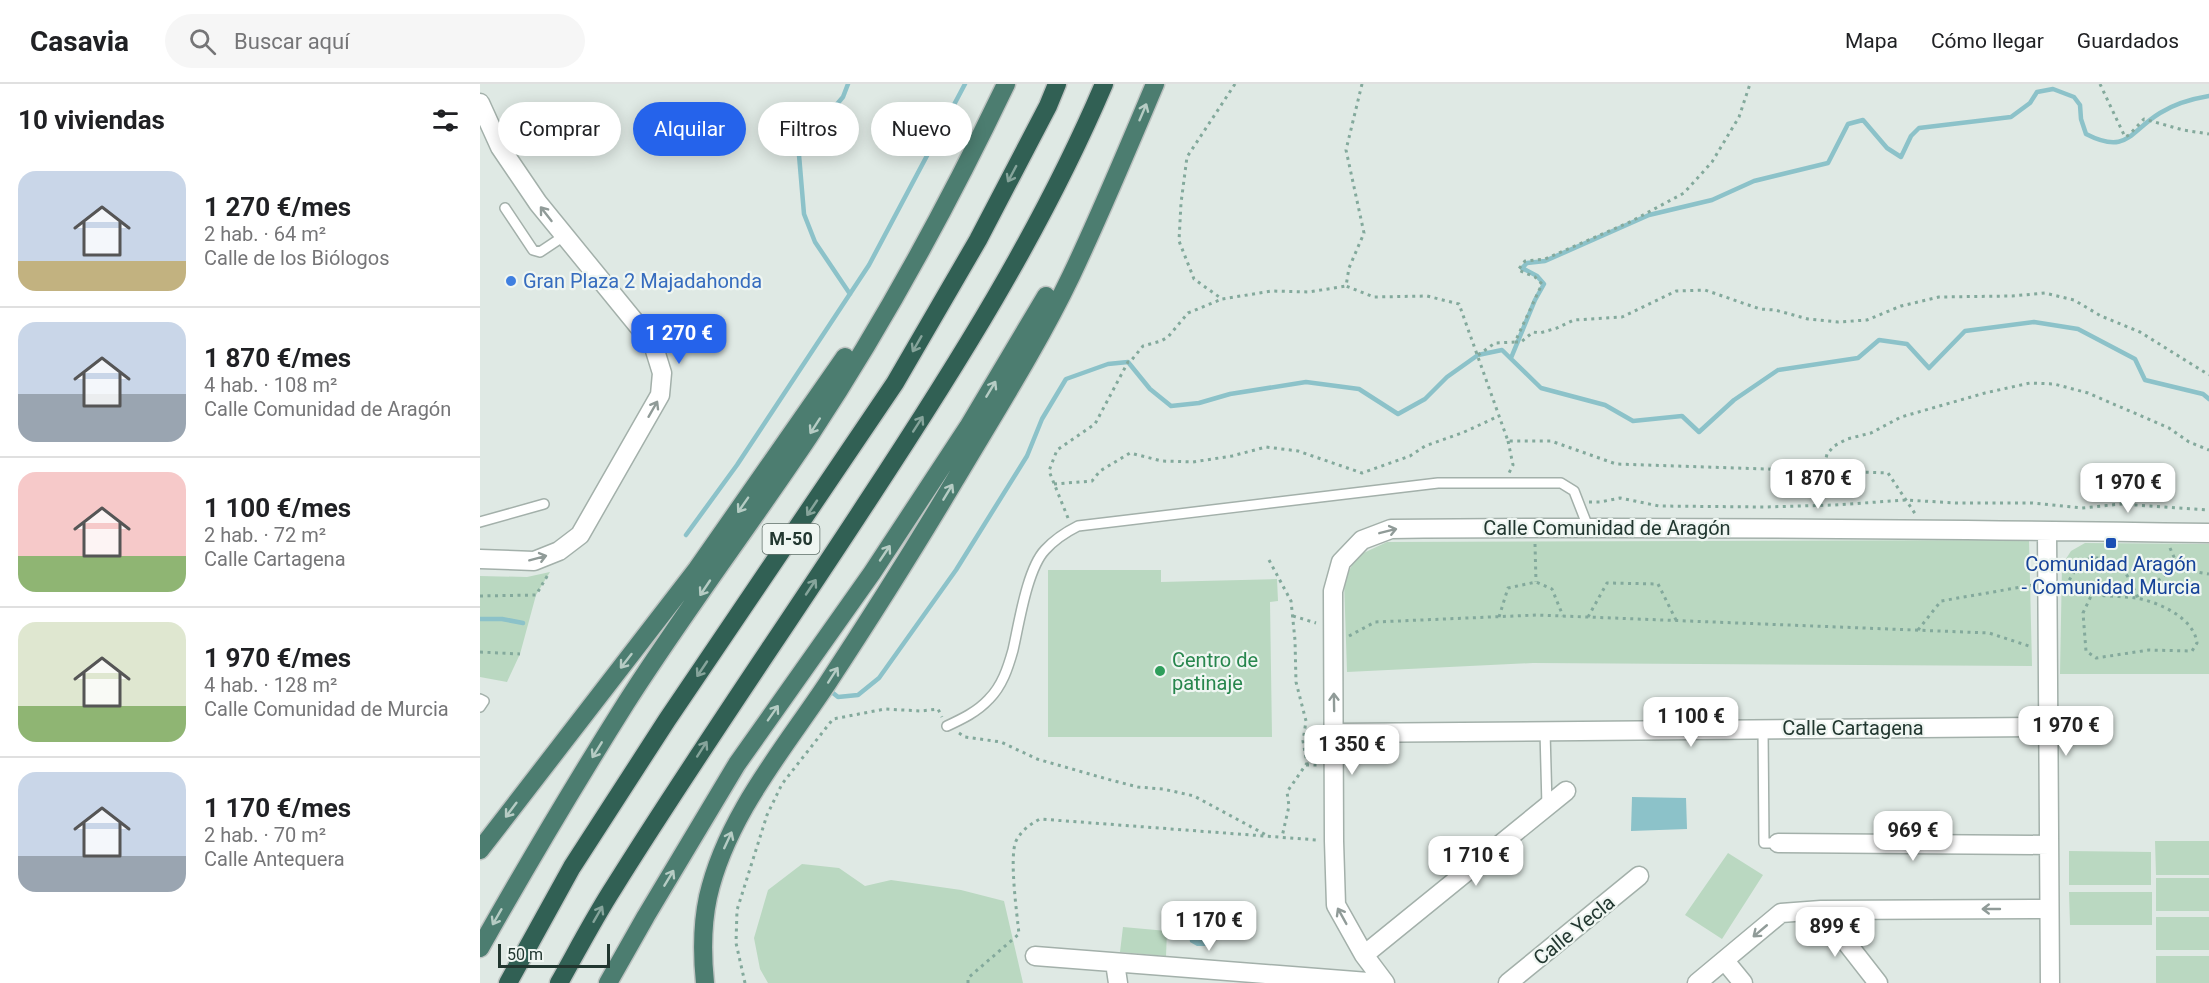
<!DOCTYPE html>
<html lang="es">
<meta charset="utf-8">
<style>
:root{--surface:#fff;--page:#f6f6f6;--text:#202124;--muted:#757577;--line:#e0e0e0;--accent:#2563eb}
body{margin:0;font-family:Roboto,sans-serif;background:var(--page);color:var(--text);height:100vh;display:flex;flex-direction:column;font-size:22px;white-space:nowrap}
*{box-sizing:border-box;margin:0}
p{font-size:20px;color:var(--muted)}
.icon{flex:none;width:33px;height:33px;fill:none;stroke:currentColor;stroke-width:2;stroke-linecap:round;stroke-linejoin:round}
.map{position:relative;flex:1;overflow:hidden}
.drawer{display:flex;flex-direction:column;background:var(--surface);width:480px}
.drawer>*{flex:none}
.top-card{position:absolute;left:18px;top:18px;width:570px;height:54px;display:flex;gap:12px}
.scale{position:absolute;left:18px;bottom:15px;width:112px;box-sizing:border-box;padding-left:6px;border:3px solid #223730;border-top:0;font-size:16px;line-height:21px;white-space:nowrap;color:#223730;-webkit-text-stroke:4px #eff6f2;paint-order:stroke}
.price{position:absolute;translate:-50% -51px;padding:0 14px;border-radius:12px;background:#fff;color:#222;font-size:20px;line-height:39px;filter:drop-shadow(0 2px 3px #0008)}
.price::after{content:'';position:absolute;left:50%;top:36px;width:18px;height:14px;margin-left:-9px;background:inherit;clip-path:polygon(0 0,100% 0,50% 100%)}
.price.current{background:var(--accent);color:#fff}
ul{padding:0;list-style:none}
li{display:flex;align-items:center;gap:18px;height:150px;padding:0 18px}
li+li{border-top:2px solid var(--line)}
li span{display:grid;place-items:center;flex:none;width:168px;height:120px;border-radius:18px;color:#555}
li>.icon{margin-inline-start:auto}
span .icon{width:72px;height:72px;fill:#fffc;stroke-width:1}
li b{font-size:26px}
h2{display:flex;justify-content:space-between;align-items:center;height:72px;padding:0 18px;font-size:26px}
.chip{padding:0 21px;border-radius:27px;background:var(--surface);box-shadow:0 3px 15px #0003;font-size:21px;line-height:54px}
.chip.current{background:var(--accent);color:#fff}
header{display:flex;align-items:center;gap:36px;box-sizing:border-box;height:84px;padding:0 30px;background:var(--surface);border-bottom:2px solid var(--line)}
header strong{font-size:28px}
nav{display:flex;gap:33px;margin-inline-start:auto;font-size:21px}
.search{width:420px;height:54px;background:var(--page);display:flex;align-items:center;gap:15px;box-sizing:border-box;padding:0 21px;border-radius:33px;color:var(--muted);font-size:22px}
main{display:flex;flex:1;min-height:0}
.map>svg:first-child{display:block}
.green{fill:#bad8c1}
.water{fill:#8cc2c9}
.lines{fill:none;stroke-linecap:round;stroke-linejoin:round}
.stream{stroke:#8cc2c9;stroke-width:4.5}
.service-casing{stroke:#a3b0aa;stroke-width:12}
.minor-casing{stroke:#a3b0aa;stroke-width:21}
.trunk-casing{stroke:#bdc3c1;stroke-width:21}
.motorway-casing{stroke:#bdc3c1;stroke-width:21}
.path{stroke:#83a99c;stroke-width:3;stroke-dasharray:3 4.5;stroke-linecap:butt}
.service{stroke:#fff;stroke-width:9}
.minor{stroke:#fff;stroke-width:18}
.trunk{stroke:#4c7d70;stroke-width:18}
.motorway{stroke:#316054;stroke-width:18}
.oneway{stroke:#b6ccc4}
.oneway2{stroke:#86a49b}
.oneway3{stroke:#909b98}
.shop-dot{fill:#3f7fe0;stroke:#eff6f2;stroke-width:2}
.transit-dot{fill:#1a4fb4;stroke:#eff6f2;stroke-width:2}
.leisure-dot{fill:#2e9e5b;stroke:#eff6f2;stroke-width:2}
.labels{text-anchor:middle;stroke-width:4.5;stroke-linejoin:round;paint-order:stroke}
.shield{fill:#eff6f2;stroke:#60706a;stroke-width:1.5}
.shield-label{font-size:18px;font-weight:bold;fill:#223730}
.shop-label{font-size:20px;fill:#366cbe;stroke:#eff6f2;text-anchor:start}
.street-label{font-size:20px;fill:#223730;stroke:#eff6f2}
.transit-label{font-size:20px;fill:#164399;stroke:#eff6f2}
.leisure-label{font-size:20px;fill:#27864d;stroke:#eff6f2;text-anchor:start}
</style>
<header>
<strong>Casavia</strong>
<div class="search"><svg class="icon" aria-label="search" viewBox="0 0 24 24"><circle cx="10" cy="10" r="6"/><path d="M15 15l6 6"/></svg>Buscar aquí</div>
<nav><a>Mapa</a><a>Cómo llegar</a><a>Guardados</a></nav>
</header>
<main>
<section class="drawer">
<h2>10 viviendas<svg class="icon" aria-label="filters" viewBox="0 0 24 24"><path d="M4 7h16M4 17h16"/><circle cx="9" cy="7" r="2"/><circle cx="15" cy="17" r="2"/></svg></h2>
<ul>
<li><span style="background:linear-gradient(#c9d6e8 75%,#c2b280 0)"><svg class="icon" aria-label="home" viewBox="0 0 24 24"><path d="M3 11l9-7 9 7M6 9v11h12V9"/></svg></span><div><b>1 270 €/mes</b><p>2 hab. · 64 m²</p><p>Calle de los Biólogos</p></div></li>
<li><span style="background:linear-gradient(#c9d6e8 60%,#9aa5b1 0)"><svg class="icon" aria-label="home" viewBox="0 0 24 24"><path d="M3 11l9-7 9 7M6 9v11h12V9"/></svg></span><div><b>1 870 €/mes</b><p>4 hab. · 108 m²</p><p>Calle Comunidad de Aragón</p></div></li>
<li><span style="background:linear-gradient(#f6c9c9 70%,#8fb573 0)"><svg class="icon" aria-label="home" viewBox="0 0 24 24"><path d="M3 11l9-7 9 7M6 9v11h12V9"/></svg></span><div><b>1 100 €/mes</b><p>2 hab. · 72 m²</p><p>Calle Cartagena</p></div></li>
<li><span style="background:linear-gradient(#dfe7d0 70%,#8fb573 0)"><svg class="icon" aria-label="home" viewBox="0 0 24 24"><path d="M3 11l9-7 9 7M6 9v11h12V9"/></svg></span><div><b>1 970 €/mes</b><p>4 hab. · 128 m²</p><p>Calle Comunidad de Murcia</p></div></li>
<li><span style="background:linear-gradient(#c9d6e8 70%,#9aa5b1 0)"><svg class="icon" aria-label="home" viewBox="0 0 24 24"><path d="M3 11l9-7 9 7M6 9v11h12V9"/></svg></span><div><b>1 170 €/mes</b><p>2 hab. · 70 m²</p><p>Calle Antequera</p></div></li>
</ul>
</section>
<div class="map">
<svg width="1729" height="899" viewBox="0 0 1729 899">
<rect width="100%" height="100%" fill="#dfe9e4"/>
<path class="green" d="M1549,456L1552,582L1053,579L867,588L864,496L877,472L907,458Z
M1605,459L1729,460V590H1580L1582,481L1591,467Z
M568,486H681V498L797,495L798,517L790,518L792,653H568Z
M70,488L56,511L40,570L27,598L0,593V492L47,493Z
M1675,757H1729V791H1676Z
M1589,767L1671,768V801H1589Z
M1248,769L1283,791L1242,855L1205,831Z
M322,780L359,784L385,802L411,796L481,806L524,817L543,899H288L280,885L274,854L288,806Z
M1676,794H1729V827H1676Z
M1589,808H1672V841H1590Z
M1676,833H1729V866H1676Z
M643,843L687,847L686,872L640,868Z
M1676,872H1729V899H1676Z"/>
<path class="water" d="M1152,713L1206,714L1207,745L1151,747Z
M703,821L731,824L730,858L727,862H717L710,858L709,851L717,847L716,842L697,840L691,834L695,825Z"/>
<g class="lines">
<path class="stream" d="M368,0L363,13L331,51L319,71L324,130L335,158L370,210
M1031,274L1055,216L1064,200L1057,192L1042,184L1047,179L1065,177L1169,131L1232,116L1274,97L1348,79L1368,40L1383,36L1407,64L1421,73L1431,52L1439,44L1531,33L1550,19L1557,8L1573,5L1594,13L1600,21L1601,35L1606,50C1647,71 1649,48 1680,29C1696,19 1711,15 1729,12
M206,451L257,381L389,181L485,0
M0,535H22L43,539
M353,609L358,613L378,611L399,594L476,486L547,372L562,335L586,295L628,280L648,278L670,305L691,322L719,319L750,310L826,298L879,305L918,330L945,315L967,293L998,271L1022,266L1061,304L1125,321L1153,337L1202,332L1219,348L1254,316L1298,286L1378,274L1399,256L1427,260L1449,284L1485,247L1554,238L1598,245L1655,275L1665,296L1723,310L1729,315"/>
<defs>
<path id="service" d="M25,124L53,166L60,168L84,152
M0,438L64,420
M0,615L4,617L0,623
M467,642C482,635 497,628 509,615C522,602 528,584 533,566C539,540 547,485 565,466C575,455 586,448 598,442L958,399H1081L1094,407L1108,443
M1283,645L1284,759H1298
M1065,647L1067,722"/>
<path id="minor" d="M0,19L20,63L58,119L173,260L182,289L180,311L100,451L79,467L54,477L0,475
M1567,447L1570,899
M855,649L1568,643
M1298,759L1569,761
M1341,826L1398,899
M884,871L1086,707
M555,872L901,899
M1245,877L1263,899
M635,879L638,899
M905,899L884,871L856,821L854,757L853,507L861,478L882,456L911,445C1183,442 1456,445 1729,449
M1028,899L1159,792
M1217,899L1301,829L1341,826L1569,825"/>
<path id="trunk" d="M0,766L217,485L365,273
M0,864C47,781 95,700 146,619C204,528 270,441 330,351C404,239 468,121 526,0
M128,899L166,832L257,680L392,489L488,343L566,212
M225,899C222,870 222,841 228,813C246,733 303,666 347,600C391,533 434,465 475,396C514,330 558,261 591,192C621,129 648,64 675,0"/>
<path id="motorway" d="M28,899L92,783L187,636L415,299L498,156L568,22L577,0
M79,899C97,867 114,834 134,803C215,673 303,547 387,418C475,284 561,148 624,0"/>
</defs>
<use href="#service" class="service-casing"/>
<use href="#minor" class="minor-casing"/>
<use href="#trunk" class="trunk-casing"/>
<use href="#motorway" class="motorway-casing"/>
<path class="path" d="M755,0L707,73L701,119L699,157L714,195L742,215L792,207L829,208L866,202
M882,0L866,66L884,149L869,184L866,202L894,213L947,212L979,220L1028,357H1071L1136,380L1408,389L1436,431
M1620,0L1645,53L1649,51L1664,35L1703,46L1729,50
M1035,258H1041L1053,248L1060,249L1077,244L1094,236L1142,233L1196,207L1225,206L1280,225L1295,226L1328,235L1358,238L1387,236L1421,222L1459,213L1532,212L1565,209L1594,216L1621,232L1660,248L1729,291
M998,271L1015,259L1035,258L1062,200L1055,193L1038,186L1045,177L1065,175L1150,138L1204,109L1232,78L1259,33L1270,0
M1028,357L1033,381L1029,389
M1343,388L1347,370L1354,362L1367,355L1391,349L1421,333L1505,309L1550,299L1574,300L1608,309L1689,344L1709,358L1729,366
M574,400L612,397L620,387L650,369L682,377L713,378L752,372L786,363L818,367L882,389L930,372L945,362L982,349L1019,332
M1109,418H1120L1140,414L1179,422L1284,423L1355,421L1426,416L1476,419H1552L1602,424L1641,420L1729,426
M588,434L569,387L577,366L615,340L648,278H650L663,262L681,257L688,253L708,229L742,215
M1055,460L1056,498
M1690,464L1700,487
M789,476L811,517L815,556L816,598L826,637L823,657L827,679L807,708L809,722L802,753
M1584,500H1587L1601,476C1637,468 1645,484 1658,514L1688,488L1711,487L1729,490
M1587,500C1596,503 1605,508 1614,510C1628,513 1642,512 1656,514C1679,518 1714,534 1717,559L1712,567L1669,566L1616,574L1606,567L1603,529L1612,510
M0,512L56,511L69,489
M813,532L836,539
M1019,533L1028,504L1056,498L1072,505L1083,532
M1108,533L1127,499L1178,500L1196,536
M1438,546L1461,517L1553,501
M869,552L895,538L1057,531L1509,549L1552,563
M0,568L40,570
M479,649L485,653L521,658L557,675L627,695L658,703L683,705L714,712L790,753
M826,681H839
M265,899L256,859L257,826L287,731L302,700L353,635L405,625L441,627L458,625L462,633
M488,899V894L539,850C537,830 529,773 536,757C542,746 549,741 560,735L837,756"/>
<use href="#service" class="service"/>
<use href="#minor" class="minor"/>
<use href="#trunk" class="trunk"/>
<use href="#motorway" class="motorway"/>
</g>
<defs><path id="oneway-shaft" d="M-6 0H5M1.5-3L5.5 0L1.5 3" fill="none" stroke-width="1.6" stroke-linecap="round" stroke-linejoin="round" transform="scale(1.5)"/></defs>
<g class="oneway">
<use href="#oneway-shaft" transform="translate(663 28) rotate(-67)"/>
<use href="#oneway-shaft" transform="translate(511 305) rotate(-59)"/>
<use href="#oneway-shaft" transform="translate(335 342) rotate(123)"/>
<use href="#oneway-shaft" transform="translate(468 408) rotate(-59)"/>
<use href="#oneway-shaft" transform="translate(263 421) rotate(125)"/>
<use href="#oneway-shaft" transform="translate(405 469) rotate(-56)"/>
<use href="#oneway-shaft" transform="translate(225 504) rotate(124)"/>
<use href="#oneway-shaft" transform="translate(146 577) rotate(128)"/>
<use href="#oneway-shaft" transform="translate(353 591) rotate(-57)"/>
<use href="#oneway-shaft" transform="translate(293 629) rotate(-55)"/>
<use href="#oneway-shaft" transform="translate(117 666) rotate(122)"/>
<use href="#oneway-shaft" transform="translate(31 726) rotate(127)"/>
<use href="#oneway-shaft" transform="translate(248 756) rotate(-65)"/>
<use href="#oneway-shaft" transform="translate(189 794) rotate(-59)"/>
<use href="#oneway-shaft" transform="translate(17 833) rotate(120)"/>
</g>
<g class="oneway2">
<use href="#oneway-shaft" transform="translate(532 90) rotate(118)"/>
<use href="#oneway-shaft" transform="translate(437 260) rotate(120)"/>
<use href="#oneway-shaft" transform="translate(438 340) rotate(-57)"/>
<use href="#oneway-shaft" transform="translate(332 424) rotate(124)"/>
<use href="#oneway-shaft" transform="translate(331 503) rotate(-56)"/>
<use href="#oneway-shaft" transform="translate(222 585) rotate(124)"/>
<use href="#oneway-shaft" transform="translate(222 665) rotate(-57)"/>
<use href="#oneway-shaft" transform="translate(118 830) rotate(-60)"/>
</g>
<g class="oneway3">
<use href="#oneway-shaft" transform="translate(66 130) rotate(-128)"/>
<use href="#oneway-shaft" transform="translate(173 325) rotate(-60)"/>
<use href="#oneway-shaft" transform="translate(908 447) rotate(-14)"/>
<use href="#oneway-shaft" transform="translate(58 474) rotate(-15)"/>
<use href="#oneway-shaft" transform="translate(854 618) rotate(-91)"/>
<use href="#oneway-shaft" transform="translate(1511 825) rotate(180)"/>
<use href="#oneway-shaft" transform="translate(862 832) rotate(-119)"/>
<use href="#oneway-shaft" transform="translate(1280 847) rotate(140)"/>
</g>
<circle class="shop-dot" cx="31" cy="197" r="6"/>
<rect class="transit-dot" x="1625" y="453" width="12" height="12" rx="3"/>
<circle class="leisure-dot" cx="680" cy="587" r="6"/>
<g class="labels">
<rect class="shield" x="282.5" y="440" width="57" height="30" rx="4.5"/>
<g class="shield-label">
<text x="311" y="461">M-50</text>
</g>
<g class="shop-label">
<text x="43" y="204">Gran Plaza 2 Majadahonda</text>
</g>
<g class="street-label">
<text x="1127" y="451">Calle Comunidad de Aragón</text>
<text x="1373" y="651">Calle Cartagena</text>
<text transform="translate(1094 846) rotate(-39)" y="7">Calle Yecla</text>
</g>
<g class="transit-label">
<text x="1631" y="487">Comunidad Aragón<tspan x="1631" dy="23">- Comunidad Murcia</tspan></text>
</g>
<g class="leisure-label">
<text x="692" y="583">Centro de<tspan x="692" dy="23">patinaje</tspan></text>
</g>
</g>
</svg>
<div class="scale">50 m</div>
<b class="price current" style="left:199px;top:281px">1 270 €</b>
<b class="price" style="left:1338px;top:426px">1 870 €</b>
<b class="price" style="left:1648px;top:430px">1 970 €</b>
<b class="price" style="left:1211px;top:664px">1 100 €</b>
<b class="price" style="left:1586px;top:673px">1 970 €</b>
<b class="price" style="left:872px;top:692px">1 350 €</b>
<b class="price" style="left:1433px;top:778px">969 €</b>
<b class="price" style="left:996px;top:803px">1 710 €</b>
<b class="price" style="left:729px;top:868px">1 170 €</b>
<b class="price" style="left:1355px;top:874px">899 €</b>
<div class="top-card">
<a class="chip">Comprar</a>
<a class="chip current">Alquilar</a>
<a class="chip">Filtros</a>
<a class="chip">Nuevo</a>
</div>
</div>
</main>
